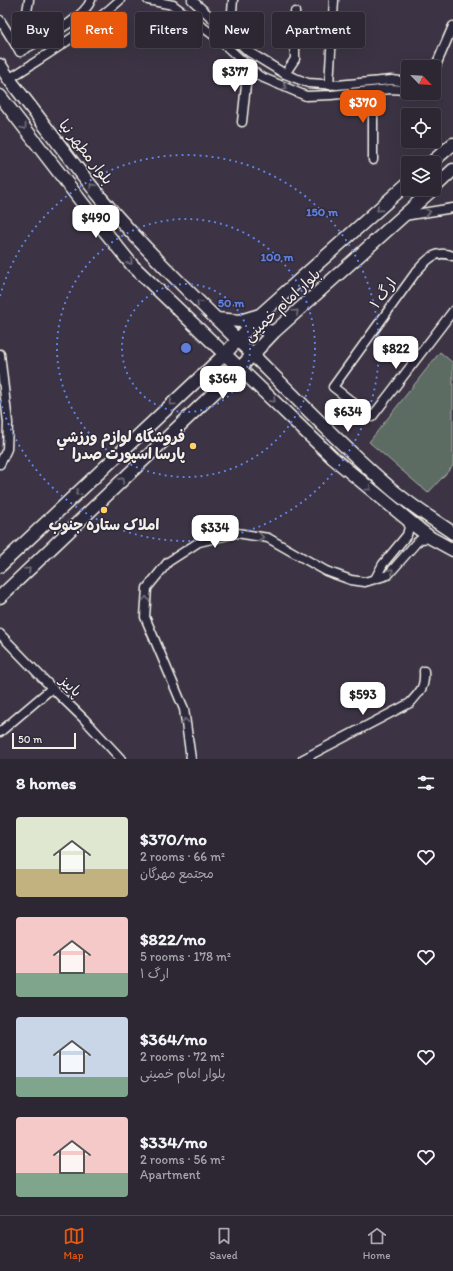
<!DOCTYPE html>
<meta charset="utf-8">
<style>
:root{--surface:#2d2733;--page:#352f3b;--text:#f1f3f6;--muted:#a7a5ac;--line:#48444e;--accent:#ea580c}
body{margin:0;font-family:Itim,"Playpen Sans Arabic",sans-serif;background:var(--page);color:var(--text);height:100vh;display:flex;flex-direction:column;font-size:15px;white-space:nowrap}
*{box-sizing:border-box;margin:0}
p{font-size:13px;color:var(--muted)}
.icon{flex:none;width:22px;height:22px;fill:none;stroke:currentColor;stroke-width:2;stroke-linecap:round;stroke-linejoin:round}
.map{position:relative;height:759px;overflow:hidden}
.panel{display:flex;flex-direction:column;background:var(--surface);flex:1}
.panel>*{flex:none}
.hud{position:absolute;left:12px;top:12px;width:429px;height:36px;display:flex;gap:8px}
.needle{width:26px;rotate:115deg}
.tools{position:absolute;left:401px;top:60px;display:grid;gap:8px}
.tools a{display:grid;place-items:center;width:40px;height:40px;border-radius:4px;background:var(--surface);box-shadow:0 4px 16px #0002,0 0 0 1px var(--line);font-size:20px}
.scale{position:absolute;left:12px;bottom:10px;width:64px;box-sizing:border-box;padding-left:4px;border:2px solid #f4f1e8;border-top:0;font-size:11px;line-height:14px;white-space:nowrap;color:#f4f1e8;-webkit-text-stroke:3px #2f2a3d;paint-order:stroke}
.price{position:absolute;translate:-50% -34px;padding:0 9px;border-radius:8px;background:#fff;color:#222;font-size:13px;line-height:26px;filter:drop-shadow(0 1px 2px #0008)}
.price::after{content:'';position:absolute;left:50%;top:24px;width:12px;height:9px;margin-left:-6px;background:inherit;clip-path:polygon(0 0,100% 0,50% 100%)}
.price.active{background:var(--accent);color:#fff}
ul{padding:0;list-style:none}
li{display:flex;align-items:center;gap:12px;height:100px;padding:0 16px}
li span{display:grid;place-items:center;flex:none;width:112px;height:80px;border-radius:4px;color:#555}
li>.icon{margin-inline-start:auto}
span .icon{width:48px;height:48px;fill:#fffc;stroke-width:1}
li b{font-size:17px}
h2{display:flex;justify-content:space-between;align-items:center;height:48px;padding:0 16px;font-size:17px}
.tag{padding:0 14px;border-radius:4px;background:var(--surface);box-shadow:0 4px 16px #0002,0 0 0 1px var(--line);font-size:14px;line-height:36px}
.tag.active{background:var(--accent);color:#fff}
.tab-bar{display:flex;justify-content:space-around;align-items:center;height:56px;border-top:1px solid var(--line);background:var(--surface);font-size:11px;color:var(--muted)}
.tab-bar a{display:grid;justify-items:center;gap:2px}
.tab-bar .active{color:var(--accent)}
.map>svg:first-child{display:block}
.green{fill:#5b6c64;stroke:#a8aea6}
.lines{fill:none;stroke-linecap:round;stroke-linejoin:round}
.street-casing{stroke:#f4f1e8;stroke-width:11}
.secondary-casing{stroke:#f4f1e8;stroke-width:15}
.street{stroke:#2f2a3d;stroke-width:8}
.secondary{stroke:#2f2a3d;stroke-width:12}
.oneway{stroke:#747079}
.ring{fill:none;stroke:#5e7fdd;stroke-width:2;stroke-dasharray:2 4}
.poi-dot{fill:#ffd166;stroke:#2f2a3d;stroke-width:1.5}
.labels{text-anchor:middle;stroke-width:3;stroke-linejoin:round;paint-order:stroke}
.street-label{font-size:15px;fill:#f4f1e8;stroke:#2f2a3d}
.poi-label{font-size:15px;font-weight:bold;fill:#f4f1e8;stroke:#2f2a3d;text-anchor:end}
.centre{fill:#5e7fdd;stroke:#2f2a3d;stroke-width:2}
.ring-label{font-size:12px;text-anchor:middle;font-weight:bold;fill:#5e7fdd;stroke:#2f2a3d;stroke-width:3;stroke-linejoin:round;paint-order:stroke}
</style>
<div class="map">
<svg width="453" height="759" viewBox="0 0 453 759">
<rect width="100%" height="100%" fill="#3c3444"/>
<filter id="ink" filterUnits="userSpaceOnUse"><feTurbulence type="fractalNoise" baseFrequency=".025" numOctaves="2"/><feDisplacementMap in="SourceGraphic" scale="8" xChannelSelector="R" yChannelSelector="G"/><feConvolveMatrix kernelMatrix="1 2 1 2 8 2 1 2 1" color-interpolation-filters="sRGB"/></filter>
<g filter="url(#ink)">
<path class="green" d="M440,352L453,363V466L428,493L369,442Z"/>
<g class="lines">
<defs>
<path id="street" d="M148,0L173,5L216,37L259,76L306,96L331,95L390,89L408,90
M192,0L249,52L285,74L308,83L337,85L392,80L408,82
M0,20L20,52C39,40 83,21 91,0
M230,35L233,0
M20,52L29,0
M434,70L453,26
M285,74L295,59V12
M9,79C48,54 86,31 120,0
M329,85L334,0
M357,93L360,102L373,109V160
M242,122L248,66
M404,216L453,208
M453,256C435,249 427,260 416,272L333,387L372,417L453,311
M0,354L8,423L7,449L0,464
M375,579L383,564L407,535L409,527L408,520
M0,634L52,688L84,719L121,759
M0,732L52,688
M191,759L184,709L145,617L147,588L168,562L199,542L237,533L268,538L326,571L351,580L365,582L388,575L416,543L421,539L431,538
M303,759L410,703C421,691 425,687 424,671"/>
<path id="secondary" d="M0,65L9,79C40,118 69,159 101,198C153,259 212,314 268,370C308,410 346,450 388,486C408,504 431,518 453,533
M0,96L87,209L132,265L333,458L419,529L431,538L453,550
M431,163L453,144
M434,188L453,170
M216,319L240,321L260,315L259,324C263,330 267,331 274,332
M204,373C215,375 217,378 218,388
M0,566L225,354L260,315L408,183
M0,597L240,368L274,332L433,189"/>
</defs>
<use href="#street" class="street-casing"/>
<use href="#secondary" class="secondary-casing"/>
<use href="#street" class="street"/>
<use href="#secondary" class="secondary"/>
</g>
<defs><path id="oneway-chevron" d="M-2-3.5L2.5 0L-2 3.5" fill="none" stroke-width="1.6" stroke-linecap="round" stroke-linejoin="round"/></defs>
<g class="oneway">
<use href="#oneway-chevron" transform="translate(284 87) rotate(23)"/>
<use href="#oneway-chevron" transform="translate(24 127) rotate(53)"/>
<use href="#oneway-chevron" transform="translate(92 186) rotate(-128)"/>
<use href="#oneway-chevron" transform="translate(379 209) rotate(138)"/>
<use href="#oneway-chevron" transform="translate(428 212) rotate(-10)"/>
<use href="#oneway-chevron" transform="translate(130 262) rotate(49)"/>
<use href="#oneway-chevron" transform="translate(199 303) rotate(-135)"/>
<use href="#oneway-chevron" transform="translate(296 312) rotate(-42)"/>
<use href="#oneway-chevron" transform="translate(273 400) rotate(44)"/>
<use href="#oneway-chevron" transform="translate(172 403) rotate(137)"/>
<use href="#oneway-chevron" transform="translate(122 480) rotate(-44)"/>
<use href="#oneway-chevron" transform="translate(369 488) rotate(39)"/>
<use href="#oneway-chevron" transform="translate(78 493) rotate(137)"/>
<use href="#oneway-chevron" transform="translate(261 537) rotate(9)"/>
<use href="#oneway-chevron" transform="translate(28 570) rotate(-44)"/>
<use href="#oneway-chevron" transform="translate(391 571) rotate(-45)"/>
<use href="#oneway-chevron" transform="translate(146 599) rotate(-86)"/>
<use href="#oneway-chevron" transform="translate(185 721) rotate(-98)"/>
</g>
</g>
<g class="ring">
<circle cx="186" cy="348" r="64"/>
<circle cx="186" cy="348" r="129"/>
<path d="M0 296A193 193 0 1 1 0 400"/>
</g>
<g class="poi-dot">
<circle cx="193" cy="446" r="4"/>
<circle cx="104" cy="510" r="4"/>
</g>
<g class="labels">
<g class="street-label">
<text transform="translate(86 152) rotate(52)" y="5">بلوار مطهر نیا</text>
<text transform="translate(383 293) rotate(-54)" y="5">ارگ ۱</text>
<text transform="translate(282 305) rotate(-43)" y="5">بلوار امام خمینی</text>
<text transform="translate(71 686) rotate(44)" y="5">پاییز</text>
</g>
<g class="poi-label">
<text x="185" y="442">فروشگاه لوازم ورزشي<tspan x="185" dy="17">پارسا اسپورت صدرا</tspan></text>
<text x="104" y="530" text-anchor="middle">املاک ستاره جنوب</text>
</g>
</g>
<circle cx="186" cy="348" r="6" class="centre"/>
<g class="ring-label">
<text x="322" y="216">150 m</text>
<text x="277" y="261">100 m</text>
<text x="231" y="307">50 m</text>
</g>
</svg>
<div class="tools">
<a><svg class="needle" viewBox="-14 -14 28 28"><path d="M0-13l5 13h-10z" fill="#e53935"/><path d="M0 13l5-13h-10z" fill="#a7a5ac"/></svg></a>
<a><svg class="icon" aria-label="locate" viewBox="0 0 24 24"><circle cx="12" cy="12" r="6"/><path d="M12 2v4M12 18v4M2 12h4M18 12h4"/></svg></a>
<a><svg class="icon" aria-label="layers" viewBox="0 0 24 24"><path d="M12 4l9 5-9 5-9-5zM3 14l9 5 9-5"/></svg></a>
</div>
<div class="scale">50 m</div>
<b class="price" style="left:235px;top:93px">$377</b>
<b class="price active" style="left:363px;top:124px">$370</b>
<b class="price" style="left:96px;top:239px">$490</b>
<b class="price" style="left:396px;top:370px">$822</b>
<b class="price" style="left:223px;top:400px">$364</b>
<b class="price" style="left:348px;top:433px">$634</b>
<b class="price" style="left:215px;top:549px">$334</b>
<b class="price" style="left:363px;top:716px">$593</b>
<div class="hud">
<a class="tag">Buy</a>
<a class="tag active">Rent</a>
<a class="tag">Filters</a>
<a class="tag">New</a>
<a class="tag">Apartment</a>
</div>
</div>
<section class="panel">
<h2>8 homes<svg class="icon" aria-label="filters" viewBox="0 0 24 24"><path d="M4 7h16M4 17h16"/><circle cx="9" cy="7" r="2"/><circle cx="15" cy="17" r="2"/></svg></h2>
<ul>
<li><span style="background:linear-gradient(#dfe7d0 65%,#c2b280 0)"><svg class="icon" aria-label="home" viewBox="0 0 24 24"><path d="M3 11l9-7 9 7M6 9v11h12V9"/></svg></span><div><b>$370/mo</b><p>2 rooms · 66 m²</p><p>مجتمع مهرگان</p></div><svg class="icon" aria-label="heart" viewBox="0 0 24 24"><path d="M12 20l-8-8c-3-5 5-10 8-4 3-6 11-1 8 4z"/></svg></li>
<li><span style="background:linear-gradient(#f6c9c9 70%,#7fa58c 0)"><svg class="icon" aria-label="home" viewBox="0 0 24 24"><path d="M3 11l9-7 9 7M6 9v11h12V9"/></svg></span><div><b>$822/mo</b><p>5 rooms · 178 m²</p><p>ارگ ۱</p></div><svg class="icon" aria-label="heart" viewBox="0 0 24 24"><path d="M12 20l-8-8c-3-5 5-10 8-4 3-6 11-1 8 4z"/></svg></li>
<li><span style="background:linear-gradient(#c9d6e8 75%,#7fa58c 0)"><svg class="icon" aria-label="home" viewBox="0 0 24 24"><path d="M3 11l9-7 9 7M6 9v11h12V9"/></svg></span><div><b>$364/mo</b><p>2 rooms · 72 m²</p><p>بلوار امام خمینی</p></div><svg class="icon" aria-label="heart" viewBox="0 0 24 24"><path d="M12 20l-8-8c-3-5 5-10 8-4 3-6 11-1 8 4z"/></svg></li>
<li><span style="background:linear-gradient(#f6c9c9 70%,#7fa58c 0)"><svg class="icon" aria-label="home" viewBox="0 0 24 24"><path d="M3 11l9-7 9 7M6 9v11h12V9"/></svg></span><div><b>$334/mo</b><p>2 rooms · 56 m²</p><p>Apartment</p></div><svg class="icon" aria-label="heart" viewBox="0 0 24 24"><path d="M12 20l-8-8c-3-5 5-10 8-4 3-6 11-1 8 4z"/></svg></li>
</ul>
</section>
<nav class="tab-bar">
<a class="active"><svg class="icon" aria-label="map" viewBox="0 0 24 24"><path d="M3 6l6-2 6 2 6-2v14l-6 2-6-2-6 2zM9 4v14M15 6v14"/></svg>Map</a>
<a><svg class="icon" aria-label="saved" viewBox="0 0 24 24"><path d="M7 4h10v16l-5-4-5 4z"/></svg>Saved</a>
<a><svg class="icon" aria-label="home" viewBox="0 0 24 24"><path d="M3 11l9-7 9 7M6 9v11h12V9"/></svg>Home</a>
</nav>
